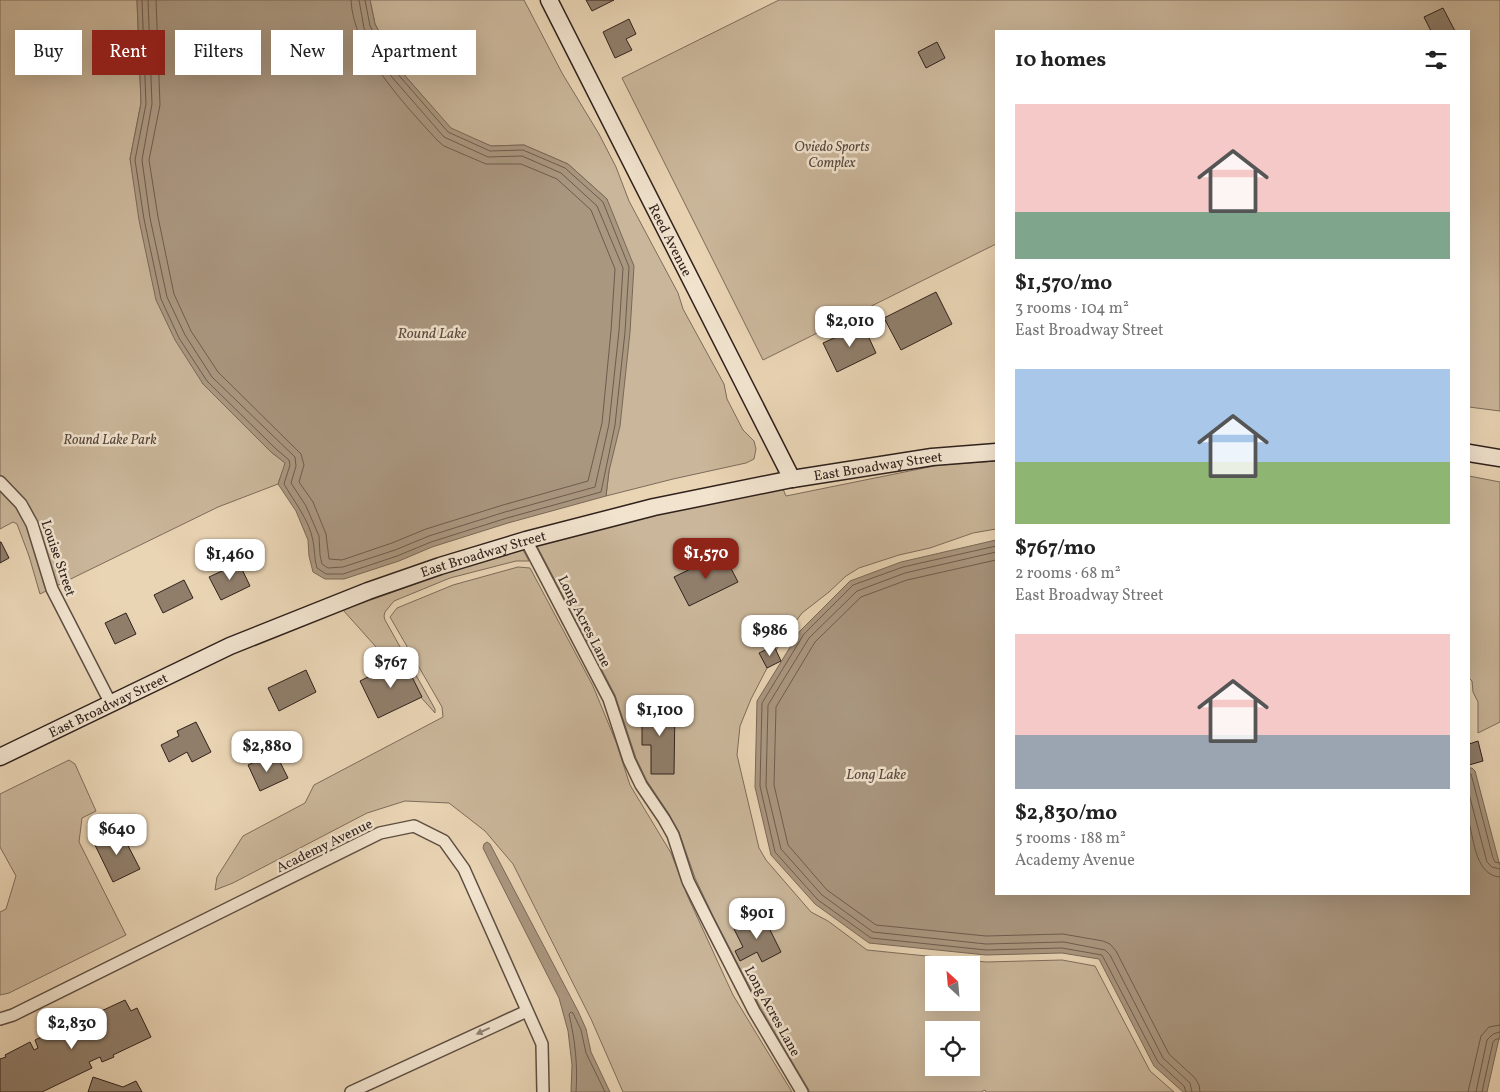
<!DOCTYPE html>
<meta charset="utf-8">
<style>
:root{--surface:#fff;--page:#f6f6f6;--text:#222;--muted:#767676;--accent:#8f2418}
body{margin:0;font-family:Vollkorn,serif;background:var(--page);color:var(--text);height:100vh;display:flex;flex-direction:column;font-size:19px;white-space:nowrap}
*{box-sizing:border-box;margin:0}
p{font-size:16px;color:var(--muted)}
.icon{flex:none;width:28px;height:28px;fill:none;stroke:currentColor;stroke-width:2;stroke-linecap:round;stroke-linejoin:round}
.map{position:relative;flex:1;overflow:hidden}
.panel{position:absolute;left:995px;top:30px;width:475px;height:865px;display:flex;flex-direction:column;background:var(--surface);border-radius:0px;box-shadow:0 5px 20px #0002}
.panel>*{flex:none}
.guide{position:absolute;left:15px;top:30px;width:475px;height:45px;display:flex;gap:10px}
.needle{width:32px;rotate:334deg}
.buttons{position:absolute;left:925px;top:956px;display:grid;gap:10px}
.buttons a{display:grid;place-items:center;width:55px;height:55px;border-radius:0px;background:var(--surface);box-shadow:0 5px 20px #0002;font-size:25px}
.price{position:absolute;translate:-50% -42px;padding:0 11px;border-radius:10px;background:#fff;color:#222;font-size:16px;line-height:32px;filter:drop-shadow(0 1px 2px #0008)}
.price::after{content:'';position:absolute;left:50%;top:30px;width:15px;height:11px;margin-left:-8px;background:inherit;clip-path:polygon(0 0,100% 0,50% 100%)}
.price.selected{background:var(--accent);color:#fff}
ul{padding:0;list-style:none}
li{display:grid;align-content:center;gap:10px;height:265px;padding:0 20px}
li span{display:grid;place-items:center;height:155px;border-radius:0px;color:#555}
li>.icon{margin-inline-start:auto}
span .icon{width:90px;height:90px;fill:#fffc;stroke-width:1}
li b{font-size:21px}
h2{display:flex;justify-content:space-between;align-items:center;height:60px;padding:0 20px;font-size:21px}
.pill{padding:0 18px;border-radius:0px;background:var(--surface);box-shadow:0 5px 20px #0002;font-size:18px;line-height:45px}
.pill.selected{background:var(--accent);color:#fff}
.map>svg:first-child{display:block}
.green{fill:#cab69a;stroke:#7d6c5b;fill-rule:evenodd}
.water{fill:#aa9780;stroke:#796858}
.lines{fill:none;stroke-linecap:round;stroke-linejoin:round}
.shore{stroke:#6d5c4e;stroke-width:1}
.building{fill:#907e6b;stroke:#30211c}
.street-casing{stroke:#5e4e42;stroke-width:14}
.secondary-casing{stroke:#30211c;stroke-width:19}
.street{stroke:#f1e3ce;stroke-width:11}
.secondary{stroke:#f1e3ce;stroke-width:16}
.oneway{fill:#908275}
.labels{text-anchor:middle;stroke-width:5;stroke-linejoin:round;paint-order:stroke}
.park-label{font-size:14px;font-style:italic;fill:#56463c;stroke:#f1e3ce}
.street-label{font-size:14px;fill:#30211c;stroke:#f1e3ce}
.water-label{font-size:15px;font-style:italic;fill:#5b4a3f;stroke:#f1e3ce}
</style>
<div class="map">
<svg width="1500" height="1092" viewBox="0 0 1500 1092">
<rect width="100%" height="100%" fill="#e9d4b4"/>
<filter id="stains"><feTurbulence type="fractalNoise" baseFrequency=".004" numOctaves="4"/><feColorMatrix values="0 0 0 0 .2 0 0 0 0 .09 0 0 0 0 .02 0 0 0 .5 -.17"/></filter>
<radialGradient id="worn" r=".72"><stop offset=".6" stop-color="#630" stop-opacity="0"/><stop offset="1" stop-color="#630" stop-opacity=".3"/></radialGradient>
<path class="green" d="M0,0H137L141,103L130,159L203,384L271,452L286,463L278,484L218,507L40,594L29,556L17,524L13,522L0,529Z
M370,0H524L562,73L599,134L616,167L629,201L678,293L683,309L724,384L727,399L743,430L754,441L756,449L754,459L746,463L673,479L606,496L609,471L607,199L568,164L524,145L491,146L451,129L400,70L375,24Z
M779,0H1500V411L1469,407V31H996V244L763,360L622,78Z
M996,461V529L973,533L930,548L899,555L859,568L846,576L829,592L802,613L781,641L751,699L740,726L737,755L759,848L766,860L811,912L828,921L867,950L986,962L1062,960L1095,966L1150,1071L1174,1092H986L985,1090L981,1092H810L760,1007L713,916L695,878L679,832L669,814L647,781L636,758L615,695L537,546L656,515L783,489L786,496L939,465ZM934,965H971V1002H934ZM934,1030H971V1068H934Z
M1469,476L1500,482V722L1478,733V702L1473,692L1472,681L1469,678Z
M523,550L529,561H516L450,578L394,601L385,612L384,616L385,620L435,709V713L343,610L443,574Z
M518,567L530,568L593,686L616,742L630,785L671,853L688,897L733,995L792,1092H623L591,1019L513,864L485,831L449,803L405,801L367,813L233,883L215,890L217,877L243,836L305,803L314,785L443,717L442,707L390,617L397,608L453,585Z
M69,760L75,764L96,811L82,818L79,842L126,935L9,993L0,995V912L6,909L16,876L0,847V794Z"/>
<path class="water" d="M137,0H370L375,24L400,70L451,128L491,146L524,145L568,164L607,199L634,266L630,332L620,426L609,471L606,496L508,523L432,547L399,561L344,579H325L313,572L309,556L308,540L296,511L278,484L285,463L271,452L203,384L175,340L156,300L139,220L130,159L141,103Z
M996,540V894H1469V768H1472L1475,771L1500,866V1034L1487,1092H1183L1154,1066L1099,959L1062,953L986,955L869,943L815,904L771,855L755,787L757,701L800,631L850,581L901,562Z
M487,842L490,844L578,1011L586,1029L591,1052L610,1092H571L572,1065L568,1031L559,998L490,862L483,848L484,844Z"/>
<g class="lines">
<path class="shore" d="M142,0L146,104L135,160L144,219L161,299L179,338L207,381L275,448L289,460L290,465L284,484C293,500 310,521 313,541C315,551 314,558 317,568L326,574H343L397,556L431,542L507,518L601,492L615,425L625,332L629,267L603,202L565,168L523,150L490,151L448,132L396,72L370,26L365,0
M148,0L152,104L142,160L150,218L167,297L185,335L212,377L295,457L296,466L291,483L306,506L319,536L320,555L322,564L328,568L343,567L395,550L429,536L505,512L595,487L609,424L619,331L623,268L597,206L561,173L522,156L488,157L444,137L391,76L364,28L359,0
M156,0L160,105L149,160L158,217L174,294L191,331L218,372L301,454L304,465L299,482L313,502L326,534L329,559L342,560L392,543L426,529L503,505L588,481L602,423L611,331L615,269L591,210L557,179L521,164H486L444,146L438,141C405,105 353,51 351,0
M996,546L903,567L853,585L804,634L762,703L760,786L775,852L818,900L871,938L986,950L1062,948L1102,955L1158,1062L1184,1086L1186,1092
M996,552L905,573L857,591L809,638L768,705L766,786L781,849L822,895L873,932L986,944L1064,942L1105,950L1110,955L1163,1058L1190,1083L1192,1092
M996,560L907,580L861,597L815,642L776,707L774,785L788,845L827,890L876,925L986,936L1063,934L1103,941L1110,944L1116,951L1169,1054L1195,1078L1199,1085L1200,1092
M1469,773L1471,774L1493,858L1495,862L1500,863
M1469,794L1487,862L1492,867L1500,869
M1469,822C1474,841 1476,876 1500,877
M576,1092C578,1065 575,1040 569,1014L571,1012L573,1013L581,1030L586,1053L605,1092
M1468,1092L1481,1036L1489,1027L1500,1025
M1476,1092L1487,1040L1493,1034L1500,1032
M1482,1092L1493,1042L1496,1039H1500"/>
</g>
<path class="building" d="M586,0H614L592,11Z
M1443,8L1455,31H1431L1424,17Z
M629,19L636,34L626,39L632,50L615,58L603,32Z
M937,42L945,58L926,68L918,52Z
M936,292L952,324L901,350L884,318Z
M863,325L876,353L837,372L823,343Z
M0,542H1L9,558L0,563Z
M723,553L738,582L689,606L674,577Z
M239,563L250,586L221,600L209,577Z
M184,580L193,598L163,613L154,595Z
M126,613L136,634L115,644L105,623Z
M774,646L781,661L767,668L759,653Z
M403,659L422,697L378,718L360,681Z
M306,670L316,692L279,711L268,688Z
M642,706H675L674,774H651V745H642Z
M196,722L211,752L192,762L187,752L169,762L161,745L179,736L177,731Z
M1478,741L1483,761L1469,765V744Z
M266,757L270,765L279,760L288,778L260,791L248,765Z
M120,830L140,869L113,882L94,843Z
M762,914L781,952L762,962L757,952L740,961L735,951L743,947L734,929Z
M125,1000L131,1011L137,1008L151,1037L113,1055L114,1057L102,1062L100,1057L89,1062L92,1068L42,1092H0V1059L6,1057L5,1055L30,1042L34,1050L38,1048L35,1040L54,1031L58,1037L64,1034L61,1027L83,1016L84,1019Z
M93,1077L123,1087L136,1081L142,1092H88Z"/>
<g class="lines">
<defs>
<path id="street" d="M0,482L21,504L32,524L52,589L110,702
M526,540L609,699L629,760L641,785L664,819L673,835L688,881L707,919L754,1011L802,1092
M0,1019L13,1015L380,833L414,826L444,841L464,869L542,1044L543,1092
M351,1092L527,1011"/>
<g id="secondary">
<path id="s1" d="M549,0L792,479"/>
<path d="M1469,453L1500,458"/>
<path id="s2" d="M0,757L230,646L368,591L440,566L526,540L654,507L792,479L932,457L996,452"/>
</g>
</defs>
<use href="#street" class="street-casing"/>
<use href="#secondary" class="secondary-casing"/>
<use href="#street" class="street"/>
<use href="#secondary" class="secondary"/>
</g>
<defs><path id="oneway-solid" d="M-6-.8H1V-3.2L6.5 0L1 3.2V.8H-6Z" transform="scale(1.25)"/></defs>
<use class="oneway" href="#oneway-solid" transform="translate(483 1031) rotate(155)"/>
<g class="labels">
<g class="park-label">
<text x="832" y="151">Oviedo Sports<tspan x="832" dy="16">Complex</tspan></text>
<text x="110" y="444">Round Lake Park</text>
</g>
<g class="street-label">
<text dy="5" stroke="none"><textPath href="#s1" startOffset="269">Reed Avenue</textPath></text>
<text dy="5" stroke="none"><textPath href="#s2" startOffset="930">East Broadway Street</textPath></text>
<text dy="5" stroke="none"><textPath href="#s2" startOffset="525">East Broadway Street</textPath></text>
<text transform="translate(59 558) rotate(71)" y="5">Louise Street</text>
<text transform="translate(585 621) rotate(63)" y="5">Long Acres Lane</text>
<text dy="5" stroke="none"><textPath href="#s2" startOffset="120">East Broadway Street</textPath></text>
<text transform="translate(324 845) rotate(-26)" y="5">Academy Avenue</text>
<text transform="translate(773 1011) rotate(61)" y="5">Long Acres Lane</text>
</g>
<g class="water-label">
<text x="432" y="338">Round Lake</text>
<text x="876" y="779">Long Lake</text>
</g>
</g>
<rect width="100%" height="100%" filter="url(#stains)"/>
<rect width="100%" height="100%" fill="url(#worn)"/>
</svg>
<div class="buttons">
<a><svg class="needle" viewBox="-14 -14 28 28"><path d="M0-13l5 13h-10z" fill="#e53935"/><path d="M0 13l5-13h-10z" fill="#767676"/></svg></a>
<a><svg class="icon" aria-label="locate" viewBox="0 0 24 24"><circle cx="12" cy="12" r="6"/><path d="M12 2v4M12 18v4M2 12h4M18 12h4"/></svg></a>
</div>
<b class="price" style="left:850px;top:348px">$2,010</b>
<b class="price selected" style="left:706px;top:580px">$1,570</b>
<b class="price" style="left:230px;top:581px">$1,460</b>
<b class="price" style="left:770px;top:657px">$986</b>
<b class="price" style="left:391px;top:689px">$767</b>
<b class="price" style="left:660px;top:737px">$1,100</b>
<b class="price" style="left:267px;top:773px">$2,880</b>
<b class="price" style="left:117px;top:856px">$640</b>
<b class="price" style="left:757px;top:940px">$901</b>
<b class="price" style="left:72px;top:1050px">$2,830</b>
<div class="guide">
<a class="pill">Buy</a>
<a class="pill selected">Rent</a>
<a class="pill">Filters</a>
<a class="pill">New</a>
<a class="pill">Apartment</a>
</div>
<section class="panel">
<h2>10 homes<svg class="icon" aria-label="filters" viewBox="0 0 24 24"><path d="M4 7h16M4 17h16"/><circle cx="9" cy="7" r="2"/><circle cx="15" cy="17" r="2"/></svg></h2>
<ul>
<li><span style="background:linear-gradient(#f6c9c9 70%,#7fa58c 0)"><svg class="icon" aria-label="home" viewBox="0 0 24 24"><path d="M3 11l9-7 9 7M6 9v11h12V9"/></svg></span><div><b>$1,570/mo</b><p>3 rooms · 104 m²</p><p>East Broadway Street</p></div></li>
<li><span style="background:linear-gradient(#a9c7e8 60%,#8fb573 0)"><svg class="icon" aria-label="home" viewBox="0 0 24 24"><path d="M3 11l9-7 9 7M6 9v11h12V9"/></svg></span><div><b>$767/mo</b><p>2 rooms · 68 m²</p><p>East Broadway Street</p></div></li>
<li><span style="background:linear-gradient(#f6c9c9 65%,#9aa5b1 0)"><svg class="icon" aria-label="home" viewBox="0 0 24 24"><path d="M3 11l9-7 9 7M6 9v11h12V9"/></svg></span><div><b>$2,830/mo</b><p>5 rooms · 188 m²</p><p>Academy Avenue</p></div></li>
</ul>
</section>
</div>
